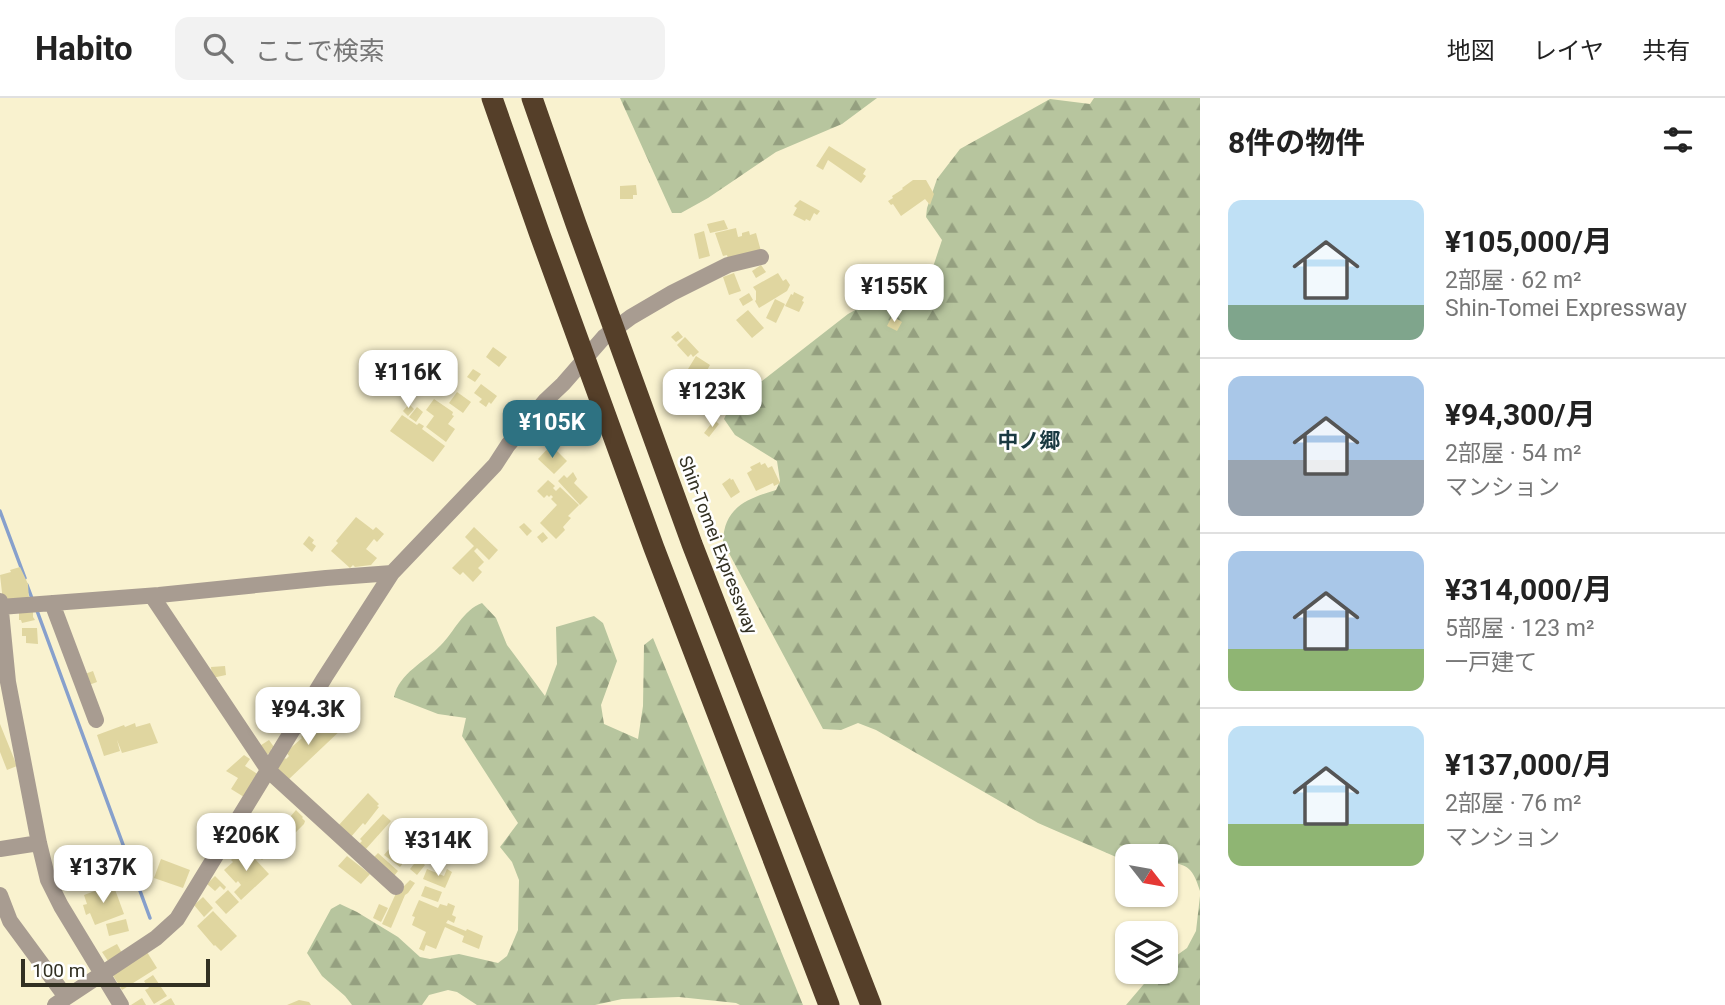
<!DOCTYPE html>
<html lang="ja">
<meta charset="utf-8">
<style>
:root{--surface:#fff;--page:#f2f2f2;--text:#222;--muted:#767676;--line:#e0e0e0;--accent:#2e7282}
body{margin:0;font-family:Roboto,"Noto Sans JP",sans-serif;background:var(--page);color:var(--text);height:100vh;display:flex;flex-direction:column;font-size:26px;white-space:nowrap}
*{box-sizing:border-box;margin:0}
p{font-size:23px;color:var(--muted)}
.icon{flex:none;width:38px;height:38px;fill:none;stroke:currentColor;stroke-width:2;stroke-linecap:round;stroke-linejoin:round}
.map{position:relative;flex:1;overflow:hidden}
.panel{display:flex;flex-direction:column;background:var(--surface);width:525px}
.panel>*{flex:none}
.needle{width:46px;rotate:121deg}
.buttons{position:absolute;left:1115px;top:746px;display:grid;gap:14px}
.buttons a{display:grid;place-items:center;width:63px;height:63px;border-radius:14px;background:var(--surface);box-shadow:0 2px 5px #0004;font-size:35px}
.scale{position:absolute;left:21px;bottom:18px;width:189px;box-sizing:border-box;padding-left:7px;border:4px solid #323022;border-top:0;font-size:19px;line-height:24px;white-space:nowrap;color:#323022;-webkit-text-stroke:5px #fff;paint-order:stroke}
.price{position:absolute;translate:-50% -60px;padding:0 16px;border-radius:14px;background:#fff;color:#222;font-size:23px;line-height:46px;filter:drop-shadow(0 2px 4px #0008)}
.price::after{content:'';position:absolute;left:50%;top:42px;width:21px;height:16px;margin-left:-10px;background:inherit;clip-path:polygon(0 0,100% 0,50% 100%)}
.price.active{background:var(--accent);color:#fff}
ul{padding:0;list-style:none}
li{display:flex;align-items:center;gap:21px;height:175px;padding:0 28px}
li+li{border-top:2px solid var(--line)}
li span{display:grid;place-items:center;flex:none;width:196px;height:140px;border-radius:14px;color:#555}
li>.icon{margin-inline-start:auto}
span .icon{width:84px;height:84px;fill:#fffc;stroke-width:1}
li b{font-size:30px}
h2{display:flex;justify-content:space-between;align-items:center;height:84px;padding:0 28px;font-size:30px}
header{display:flex;align-items:center;gap:42px;box-sizing:border-box;height:98px;padding:0 35px;background:var(--surface);border-bottom:2px solid var(--line)}
header strong{font-size:33px}
nav{display:flex;gap:38px;margin-inline-start:auto;font-size:24px}
.search{width:490px;height:63px;background:var(--page);display:flex;align-items:center;gap:18px;box-sizing:border-box;padding:0 24px;border-radius:14px;color:var(--muted);font-size:26px}
main{display:flex;flex:1;min-height:0}
.map>svg:first-child{display:block}
.forest{fill:url(#forest-firs)}
.lines{fill:none;stroke-linecap:round;stroke-linejoin:round}
.stream{stroke:#87a0cc;stroke-width:3.5}
.building{fill:#e0d6a0}
.minor{stroke:#a89c91;stroke-width:16}
.highway{stroke:#553f29;stroke-width:21}
.labels{text-anchor:middle;stroke-width:5;stroke-linejoin:round;paint-order:stroke}
.street-label{font-size:18px;fill:#323022;stroke:#fff}
.quarter-label{font-size:21px;font-weight:bold;fill:#193941;stroke:#fff}
</style>
<header>
<strong>Habito</strong>
<div class="search"><svg class="icon" aria-label="search" viewBox="0 0 24 24"><circle cx="10" cy="10" r="6"/><path d="M15 15l6 6"/></svg>ここで検索</div>
<nav><a>地図</a><a>レイヤ</a><a>共有</a></nav>
</header>
<main>
<div class="map">
<svg width="1200" height="907" viewBox="0 0 1200 907">
<defs>
<pattern id="forest-firs" width="22" height="20" patternUnits="userSpaceOnUse" patternTransform="scale(1.75)"><rect width="22" height="20" fill="#b7c59e"/><path d="M5 1l3.5 6h-7zM16 11l3.5 6h-7z" fill="#95a080"/></pattern>
</defs>
<rect width="100%" height="100%" fill="#f9f2cf"/>
<path class="forest" d="M620,0H877L842,26L776,54L708,100L681,115H672Z
M1094,0H1200V793C1193,771 1189,766 1166,764V758H1127V762H1123L1038,725L876,632L858,625L841,632L823,631L723,444C724,409 747,401 776,392L780,383L777,363L735,337L724,321L736,295L742,287L762,283L848,216L933,169L942,142L926,119L927,110L937,81L960,51L1050,1L1090,6Z
M482,505L496,520L507,547L545,598L557,566L556,529L594,518L603,525L617,563L601,607L604,626L638,641L643,608L644,547L653,540L803,907H740L736,905L679,899L622,901L595,907H477L457,894L448,892L429,897L422,907H352L345,898L322,878L307,855L331,811L340,806L357,814L398,839L420,859L430,861L459,856L498,865L507,858L518,832L519,782L512,764L500,749L518,725L462,638L466,620L438,616L394,599C399,575 425,564 441,547C454,534 463,512 482,505Z
M1200,798V907H1126L1155,873H1166V865L1187,850L1196,833Z"/>
<g class="lines">
<path class="stream" d="M0,413L25,480
M27,487L33,503
M36,510L150,820"/>
</g>
<path class="building" d="M829,48L866,71L863,76L866,78L861,85L828,62L823,72L816,68Z
M913,82H926L934,96L930,107L925,101L901,118L893,106L891,107L888,103L893,100L892,98L903,91L902,90Z
M636,87L637,97H633V101H620V88Z
M800,102L820,113L817,117L814,115L810,123L806,121L805,123L793,117L797,110L794,108Z
M724,122L728,131L710,135L707,126Z
M736,130L738,139L742,138V135L749,133L750,137L756,135L761,153L728,161L727,157L723,158L715,135Z
M704,133L710,158L699,161L694,136Z
M761,167L766,174L756,180L752,173Z
M734,175L741,193L729,197L723,179Z
M778,175L783,183L786,181L790,187L787,193L759,210L755,203L756,202V193L753,189Z
M794,194L804,199L802,203L804,204L799,214L785,208L791,196L793,197Z
M749,195L753,202L743,208L739,201Z
M775,201L785,206L776,225L766,220Z
M748,212L764,230L752,240L736,222Z
M892,218L902,224L897,233L887,228Z
M678,233L683,239L676,244L671,239Z
M685,239L699,254L693,259L691,256L688,259L677,247Z
M493,249L507,259L499,269L486,259Z
M696,258L710,267L705,276L707,278L694,298L686,293L689,287L683,283L687,278L685,276Z
M473,271L481,276L475,284L467,279Z
M481,286L497,298L491,306L489,304L486,309L479,304L482,301L474,295Z
M457,294L471,304L463,315L449,305Z
M434,301L453,314L452,317L454,318L448,326L455,331L446,344L426,329L434,318L426,312Z
M409,306L414,311L408,318L403,313Z
M417,309L423,314L416,324L409,319Z
M402,317L417,327L419,325L424,328L422,331L445,348L433,364L390,333Z
M714,322L719,326L709,339L704,335Z
M551,347L567,363L554,376L538,361Z
M760,364L761,367L765,365L768,370L772,368L780,385L774,388L773,385L756,393L747,375L752,372L750,369Z
M573,374L577,381L574,385L588,399L580,407L558,383L564,377L567,380Z
M730,380L731,382L733,381L740,394L731,400L722,386Z
M548,382L555,388L553,390L556,393L560,389L579,407L568,418L571,420L563,429L565,432L556,441L540,425L557,407L551,401L553,399L551,397L549,399L547,397L544,400L537,393Z
M356,419L373,432L376,429L384,436L377,444L374,441L366,451L377,460L371,467L355,469L353,467L350,470L331,453L338,445L336,443Z
M524,425L532,433L527,438L519,429Z
M474,429L498,452L489,462L477,450L474,453L484,464L478,470L482,474L473,484L463,474L460,477L452,470L474,448L465,439Z
M543,434L548,440L542,445L537,439Z
M309,438L314,442L312,445L316,448L312,454L303,446Z
M20,469L28,486L29,501L3,503L0,477L11,474L10,472Z
M33,514V519L35,522L22,525L21,522H19V515Z
M22,530H37L38,546L26,545V538H22Z
M225,568L226,577L212,580L211,569Z
M93,573L97,584L86,588L82,577Z
M321,620L330,629L338,622L344,629L288,682L277,670L285,660L286,661L289,658L286,654L302,640L301,639L307,633L308,635L310,632L309,631Z
M135,625L136,629L150,625L158,645L122,655L117,642L120,653L104,658L97,637L124,627L125,629Z
M0,626L17,668L7,672L0,654Z
M269,642L274,649L271,651L272,653L264,659L258,649Z
M244,657L250,661L245,668L259,677L244,699L231,691L238,680L226,673Z
M368,695L379,706L377,708L379,709L365,727L363,725L350,740L338,728Z
M296,712L303,719L302,720L305,723L304,726L293,737L290,734L288,735L280,727L283,724L282,723L288,717L290,719Z
M383,716L391,723L365,752L359,746L362,743L360,741Z
M409,722L415,727L413,730L424,739L400,769L384,757L398,740L396,738Z
M256,724L275,744L268,751L271,754L262,762L238,739Z
M242,751L251,760L252,758L269,776L241,802L234,794L241,787L238,783L236,785L224,772L233,764L231,762Z
M378,755L398,773L394,778L373,760Z
M347,758L370,776L361,786L338,768Z
M161,761L190,772L183,790L154,780Z
M418,761L425,767L417,777L410,771Z
M427,771L444,778L447,771L452,774L445,790L423,781Z
M215,778L226,789L224,792L220,788L215,793L207,786Z
M410,782L415,785L408,795L405,797L391,830L382,826L397,793L398,794Z
M113,786L124,816L95,827L90,815L86,817L83,807L87,806L84,797Z
M425,788L442,794L438,804L421,798Z
M228,792L239,804L226,816L215,804Z
M203,799L213,810L204,819L194,807Z
M419,802L438,810L440,806L447,808L448,805L455,808L452,817L456,819L454,825L448,822L446,825L466,833L467,831L483,838L479,851L462,844L464,838L445,829L436,851L426,847L424,853L419,851L426,834L412,827L415,819L412,818Z
M379,806L388,810L381,824L373,820Z
M213,813L237,838L221,853L215,847L214,848L197,828Z
M126,821L129,833L109,838L106,826Z
M117,846L122,855L108,863L102,854Z
M147,854L157,870L122,892L112,876Z
M153,877L167,898L154,906L145,892L149,890L144,883Z
M142,900L146,907H131Z
M171,900L175,907H159Z
M299,902L309,904L311,907H287Z"/>
<g class="lines">
<path class="minor" d="M152,498L269,673L396,789
M0,503L8,584L39,745L48,782L61,808L121,907
M52,505L96,622
M0,509L159,497L326,480L392,475
M0,751L39,745
M0,797L10,823L66,899
M55,907L156,840L177,821L325,579L392,475L495,367L508,347L546,302L563,286L604,239L631,219L672,195L728,167L761,159"/>
<path class="highway" d="M492,0L540,137L654,450L829,907
M532,0L576,126L692,446L871,907"/>
</g>
<g class="labels">
<g class="street-label">
<text transform="translate(718 447) rotate(69)" y="6">Shin-Tomei Expressway</text>
</g>
<g class="quarter-label">
<text x="1029" y="350">中ノ郷</text>
</g>
</g>
</svg>
<div class="buttons">
<a><svg class="needle" viewBox="-14 -14 28 28"><path d="M0-13l5 13h-10z" fill="#e53935"/><path d="M0 13l5-13h-10z" fill="#767676"/></svg></a>
<a><svg class="icon" aria-label="layers" viewBox="0 0 24 24"><path d="M12 4l9 5-9 5-9-5zM3 14l9 5 9-5"/></svg></a>
</div>
<div class="scale">100 m</div>
<b class="price" style="left:894px;top:226px">¥155K</b>
<b class="price" style="left:408px;top:312px">¥116K</b>
<b class="price" style="left:712px;top:331px">¥123K</b>
<b class="price active" style="left:552px;top:362px">¥105K</b>
<b class="price" style="left:308px;top:649px">¥94.3K</b>
<b class="price" style="left:246px;top:775px">¥206K</b>
<b class="price" style="left:438px;top:780px">¥314K</b>
<b class="price" style="left:103px;top:807px">¥137K</b>
</div>
<section class="panel">
<h2>8件の物件<svg class="icon" aria-label="filters" viewBox="0 0 24 24"><path d="M4 7h16M4 17h16"/><circle cx="9" cy="7" r="2"/><circle cx="15" cy="17" r="2"/></svg></h2>
<ul>
<li><span style="background:linear-gradient(#bfe0f5 75%,#7fa58c 0)"><svg class="icon" aria-label="home" viewBox="0 0 24 24"><path d="M3 11l9-7 9 7M6 9v11h12V9"/></svg></span><div><b>¥105,000/月</b><p>2部屋 · 62 m²</p><p>Shin-Tomei Expressway</p></div></li>
<li><span style="background:linear-gradient(#a9c7e8 60%,#9aa5b1 0)"><svg class="icon" aria-label="home" viewBox="0 0 24 24"><path d="M3 11l9-7 9 7M6 9v11h12V9"/></svg></span><div><b>¥94,300/月</b><p>2部屋 · 54 m²</p><p>マンション</p></div></li>
<li><span style="background:linear-gradient(#a9c7e8 70%,#8fb573 0)"><svg class="icon" aria-label="home" viewBox="0 0 24 24"><path d="M3 11l9-7 9 7M6 9v11h12V9"/></svg></span><div><b>¥314,000/月</b><p>5部屋 · 123 m²</p><p>一戸建て</p></div></li>
<li><span style="background:linear-gradient(#bfe0f5 70%,#8fb573 0)"><svg class="icon" aria-label="home" viewBox="0 0 24 24"><path d="M3 11l9-7 9 7M6 9v11h12V9"/></svg></span><div><b>¥137,000/月</b><p>2部屋 · 76 m²</p><p>マンション</p></div></li>
</ul>
</section>
</main>
